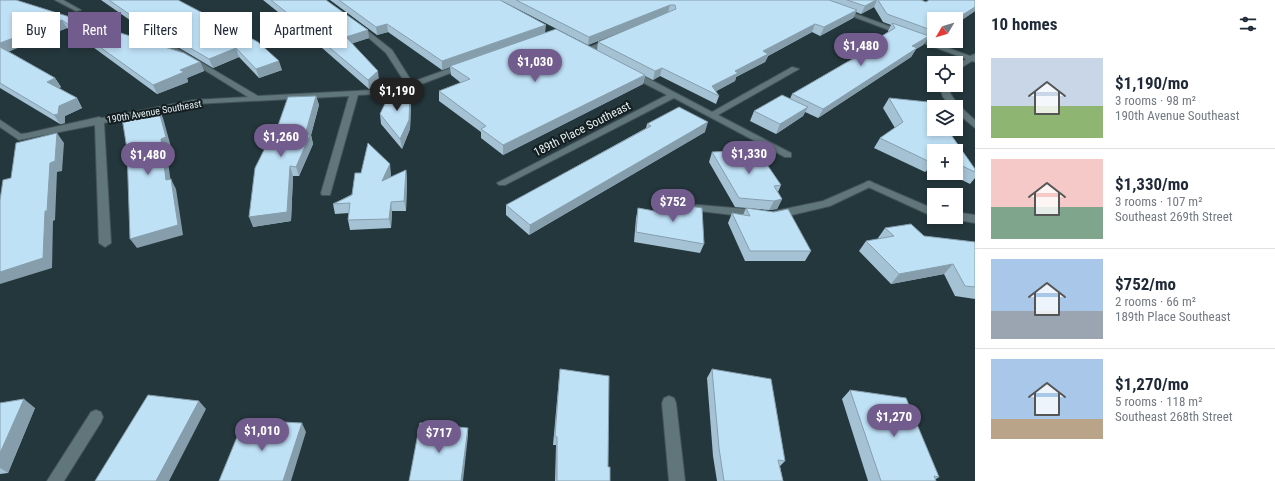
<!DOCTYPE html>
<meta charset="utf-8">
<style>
:root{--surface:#fff;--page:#f2f2f3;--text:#1f2937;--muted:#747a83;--line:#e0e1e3;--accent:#725c8e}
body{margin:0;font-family:"Roboto Condensed",sans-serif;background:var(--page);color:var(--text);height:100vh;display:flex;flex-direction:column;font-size:15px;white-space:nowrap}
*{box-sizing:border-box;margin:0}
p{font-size:13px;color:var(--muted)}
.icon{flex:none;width:22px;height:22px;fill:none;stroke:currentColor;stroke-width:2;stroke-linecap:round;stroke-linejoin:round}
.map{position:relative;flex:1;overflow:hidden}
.panel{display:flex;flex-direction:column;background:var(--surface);width:300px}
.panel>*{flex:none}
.guide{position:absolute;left:12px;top:12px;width:380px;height:36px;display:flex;gap:8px}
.needle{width:26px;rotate:232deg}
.controls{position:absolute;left:927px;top:12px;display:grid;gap:8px}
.controls a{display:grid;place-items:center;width:36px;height:36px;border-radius:0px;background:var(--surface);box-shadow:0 2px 6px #0003;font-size:20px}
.price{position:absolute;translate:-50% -34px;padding:0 9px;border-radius:14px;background:var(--accent);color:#fff;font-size:13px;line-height:26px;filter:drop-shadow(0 1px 2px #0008)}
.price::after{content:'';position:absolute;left:50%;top:24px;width:12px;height:9px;margin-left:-6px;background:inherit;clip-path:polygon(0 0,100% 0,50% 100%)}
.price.current{background:#222;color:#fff}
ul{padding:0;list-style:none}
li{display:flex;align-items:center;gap:12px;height:100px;padding:0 16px}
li+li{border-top:1px solid var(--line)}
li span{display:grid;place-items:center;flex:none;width:112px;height:80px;border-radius:0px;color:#555}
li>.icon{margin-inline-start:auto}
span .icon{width:48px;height:48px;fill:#fffc;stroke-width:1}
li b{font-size:17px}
h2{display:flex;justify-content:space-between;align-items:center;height:48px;padding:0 16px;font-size:17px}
.pill{padding:0 14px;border-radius:0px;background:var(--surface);box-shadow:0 2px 6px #0003;font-size:14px;line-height:36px}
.pill.current{background:var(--accent);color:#fff}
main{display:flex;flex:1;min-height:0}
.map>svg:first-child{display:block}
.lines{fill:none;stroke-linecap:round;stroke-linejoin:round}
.service-casing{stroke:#435459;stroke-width:2}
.minor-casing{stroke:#435459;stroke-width:2}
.service{fill:#60767b;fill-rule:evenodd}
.minor{fill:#60767b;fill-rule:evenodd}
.wall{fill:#a4c2d4;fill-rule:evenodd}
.shaded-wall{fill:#869eac}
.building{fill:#bfe1f6;stroke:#869eac}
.labels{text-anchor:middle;stroke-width:4;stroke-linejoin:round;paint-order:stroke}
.far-street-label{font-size:10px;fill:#e2eef2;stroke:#141d1f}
.street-label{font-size:12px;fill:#e2eef2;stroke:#141d1f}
</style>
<main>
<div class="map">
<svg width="975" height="481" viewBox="0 0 975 481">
<rect width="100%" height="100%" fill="#24373c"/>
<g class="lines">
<defs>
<path id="service" d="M869,181L872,182L874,184L872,186L830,206L775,219L770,215L775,211L823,201Z
M687,204L758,210L763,214L758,218L683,209L682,207L683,205Z"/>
<path id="minor" d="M55,0H63L81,10L76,11Z
M809,0H818L970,56L975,54V62L972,61L956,71V66L966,59Z
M355,24H359L392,50L412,82L462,64L469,66L398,93L358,95L330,195H322L321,193L349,96L194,104L104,123L111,243L105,247L99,243L95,125L19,140L0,127V120L21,134L28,133L99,117L102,118L194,100L248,97L151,37L150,36L153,34L258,96L394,89L406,84L386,53L355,26Z
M611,38L615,40L613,41L590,52L583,50Z
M792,67L799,69L718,115L791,153V157H785L674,98L505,185H499L497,183L667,95L628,75V71H634L712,112Z
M939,85H947C952,101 963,109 975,120V128L956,112V107H951L943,97Z
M869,181L934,209V217L866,186L864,184L866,182Z
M956,212L975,215V223L952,219L951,217H956Z
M669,396L674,398L676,403L685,481H669L662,403L664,398Z
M96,410L101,412L103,417L101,422L64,481H47L91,412Z"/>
</defs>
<use href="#service" class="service-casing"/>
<use href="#minor" class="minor-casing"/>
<use href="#service" class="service"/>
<use href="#minor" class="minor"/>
</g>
<path class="wall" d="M0,0L200,62L204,71L187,78L188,82L157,94L67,28L8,51L55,78L61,87L59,88L77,98L82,108L65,116V123L60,124L0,88Z
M101,0H178L282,70L259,78L239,57L213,68L154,33L150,34Z
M263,0H326L369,38L352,43L379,80L369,89L313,40Z
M330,0H921L926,2L975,0V11L956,24V19H934V38L931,40L927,39L923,45L916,49L911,57L818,118L805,112L803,116L776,134L750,121L754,111L790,99L792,94L864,52L869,44L888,32V31L891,25L883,22L874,7L861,14L856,12L853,18L820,36L812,32L768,56L765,62L736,77L735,81L716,91L719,96L716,104L660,76L653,80L645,76L643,84L503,155L481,138V132L439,101V91L461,83L451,75L450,67L442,70L388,32L377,35ZM502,1L588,45L638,25L598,42L597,50L545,33Z
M410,95L411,104L410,129L402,149L381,124L380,114Z
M316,96L319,105L311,135L313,144L299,176H293L291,221L253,227L275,134Z
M889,98L928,102L934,111V129H947L975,169V178L970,184L948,173H956V151H934V166H933L925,172L874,148L880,138L895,128L883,108Z
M647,124L705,132L529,235L506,215V205L646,128Z
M712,152L781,185L778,192L782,199L777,209L769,210L735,207L709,162Z
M406,170L407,180L406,211H392L391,228L350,230L348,220L349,213L335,214L333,204L391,174L390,178Z
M671,203L704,244L700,253L634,242L636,218L638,208L667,213Z
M746,208L811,251L805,261H745L728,223L732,213L743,215Z
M885,228L924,236L975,242V299L955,296L944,274L891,284L859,251L866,241L879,239L878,238Z
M560,369L608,467L610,481H555L556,445H553L559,378Z
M712,369L785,461L780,466L783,481H717L713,456L707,378Z
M850,390L939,477L936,479V481H868L842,399Z
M0,403L35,408L8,473L0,474Z"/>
<path class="shaded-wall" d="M876,0H877L874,7L861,14L865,6Z
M670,5L668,13L588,45L589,37Z
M975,7V11L956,24V19Z
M857,10L853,18L820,36L824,27Z
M62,20L67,28L3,54L0,49V43Z
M150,24L154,33L150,34L146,26Z
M387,24L388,32L377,35L376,27Z
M815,24L812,32L768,56L765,62L736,77L735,81L713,93L712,86L763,51Z
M546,25L545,33L442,70V61Z
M368,30L369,38L348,45L346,37Z
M929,36L923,45L916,49L911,57L818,118L823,109L912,46Z
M236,48L239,57L213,68L209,59Z
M279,61L282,70L259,78L256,69Z
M200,62L204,71L187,78L188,82L157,94L153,85L180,70Z
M662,68L660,76L653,80L655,71Z
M378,71L379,80L369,89L368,80Z
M645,75L643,84L503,155V145Z
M55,78L61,87L53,91L47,82Z
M410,95L411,104L410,129L402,149L400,139Z
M316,96L319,105L311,135L313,144L299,176L296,167Z
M77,98L82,108L65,116V123L60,124L54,115L59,106Z
M808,107L803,116L776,134L780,124Z
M158,108L163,118L171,147L166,148L172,190L166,180L161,139Z
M708,122L705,132L529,235L530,225Z
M57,133L64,143L62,171L57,172L55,220L53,221L52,268L0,284V272L45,211L50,163Z
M934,161V164L933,166L925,172Z
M390,164L391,174L384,191L382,181Z
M290,166L293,176L291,221L253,227L249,217Z
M406,170L407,180L406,211L404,201Z
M171,179L176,189L183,235L137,248L130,239Z
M782,199L777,209L769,210L774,201Z
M391,202L392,211L391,228L389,219Z
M953,264L944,274L891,284L899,274Z
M24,399L35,408L8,473L0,468V453Z
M199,401L206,409L169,481H156Z
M302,423L306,432L291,481H283Z
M468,428V436L463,481H461Z"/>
<path class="building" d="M0,0H16L184,53L200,62L180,70L184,72L153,85L62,20L0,43Z
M109,0H178L258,42L279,61L256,69L236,48L209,59L150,24L146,26Z
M271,0H326L368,30L346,37L378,71L368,80L311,32Z
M339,0H500L546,25L442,61L387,24L376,27Z
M516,0H829L857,10L824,27L815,24L763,51L768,54L735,71L738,73L712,86L719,96L662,68L655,71L598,42L676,9L675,5H670L589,37Z
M847,0H876L865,6Z
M878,0H921L926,2L929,0H975V7L956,19H934V31L887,14Z
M892,23L929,36L912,46L917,48L823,109L792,94L875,46L869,44L895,28Z
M556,29L645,75L503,145L481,129L486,126L439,91L470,79L450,66Z
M0,47L55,78L47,82L77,98L59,106L58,114L54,115L0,83Z
M390,93L410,95L409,120L400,139L380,114Z
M782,95L808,107L780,124L754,111Z
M316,96L305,135H310L296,167L290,166L287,212L249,217L255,168L272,134H275L288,97Z
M889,98L928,102L934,111V129H947L975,169V172L956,163V151H934V161L932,163L880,138L903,122Z
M679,107L708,122L530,225L506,205L651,126L647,124Z
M158,108L166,137L161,139L166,180L171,179L178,225L130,239L127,149L122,118Z
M57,133L55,161L50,163L47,211H45L43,258L0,272V200L3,180L11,178L16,143Z
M368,143L390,164L382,181L406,170L404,201L391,202L389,219L348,220L350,203L333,204L352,195L355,173H361Z
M757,150L781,185L774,186L782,199L774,201L739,198L712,152Z
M671,203L702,208L704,244L636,232L638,208L671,214Z
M746,208L774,212L788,209L811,251H750L732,213L750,216Z
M911,224L924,236L975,242V287L965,286L953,264L899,274L866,241L894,236L885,228Z
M560,369L609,376L608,467H610V481H557V437L555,436Z
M712,369L771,379L785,461L778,460L783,481H724L719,448Z
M850,390L906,398L939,477L934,476L936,481H881Z
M148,395L199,401L156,481H95Z
M24,399L0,453V403Z
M244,420L302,423L283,481H219Z
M420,423L468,428L461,481H409Z"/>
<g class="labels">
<g class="far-street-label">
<text transform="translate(154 111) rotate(-10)" y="4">190th Avenue Southeast</text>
</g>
<g class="street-label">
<text transform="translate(582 129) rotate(-27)" y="4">189th Place Southeast</text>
</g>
</g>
</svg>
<div class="controls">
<a><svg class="needle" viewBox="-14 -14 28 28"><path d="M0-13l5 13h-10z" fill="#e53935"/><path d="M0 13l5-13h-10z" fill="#747a83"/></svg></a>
<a><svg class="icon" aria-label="locate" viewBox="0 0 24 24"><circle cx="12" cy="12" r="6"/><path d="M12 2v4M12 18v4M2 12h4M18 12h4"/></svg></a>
<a><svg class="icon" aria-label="layers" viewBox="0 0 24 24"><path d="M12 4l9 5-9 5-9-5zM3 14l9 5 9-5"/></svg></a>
<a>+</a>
<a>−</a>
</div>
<b class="price" style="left:861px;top:67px">$1,480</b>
<b class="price" style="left:535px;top:83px">$1,030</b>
<b class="price current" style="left:397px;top:112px">$1,190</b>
<b class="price" style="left:281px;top:158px">$1,260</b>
<b class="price" style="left:749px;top:175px">$1,330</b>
<b class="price" style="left:148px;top:176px">$1,480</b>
<b class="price" style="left:673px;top:223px">$752</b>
<b class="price" style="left:894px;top:438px">$1,270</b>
<b class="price" style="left:262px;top:452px">$1,010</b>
<b class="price" style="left:439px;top:454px">$717</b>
<div class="guide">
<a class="pill">Buy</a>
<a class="pill current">Rent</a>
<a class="pill">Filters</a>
<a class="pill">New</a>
<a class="pill">Apartment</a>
</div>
</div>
<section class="panel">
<h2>10 homes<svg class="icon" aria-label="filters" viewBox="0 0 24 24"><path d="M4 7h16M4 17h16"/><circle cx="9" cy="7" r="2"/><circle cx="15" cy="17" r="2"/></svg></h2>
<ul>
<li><span style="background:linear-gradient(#c9d6e8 60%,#8fb573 0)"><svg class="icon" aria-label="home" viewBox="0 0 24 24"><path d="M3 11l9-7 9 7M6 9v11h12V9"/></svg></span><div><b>$1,190/mo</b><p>3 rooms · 98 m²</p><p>190th Avenue Southeast</p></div></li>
<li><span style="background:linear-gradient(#f6c9c9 60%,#7fa58c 0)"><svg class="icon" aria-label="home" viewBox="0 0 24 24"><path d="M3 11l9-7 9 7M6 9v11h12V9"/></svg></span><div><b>$1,330/mo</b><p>3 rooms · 107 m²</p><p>Southeast 269th Street</p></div></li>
<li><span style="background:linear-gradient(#a9c7e8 65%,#9aa5b1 0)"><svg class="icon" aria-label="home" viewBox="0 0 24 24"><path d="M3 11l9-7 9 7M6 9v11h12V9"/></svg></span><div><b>$752/mo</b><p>2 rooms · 66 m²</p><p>189th Place Southeast</p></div></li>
<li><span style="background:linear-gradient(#a9c7e8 75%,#b9a48a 0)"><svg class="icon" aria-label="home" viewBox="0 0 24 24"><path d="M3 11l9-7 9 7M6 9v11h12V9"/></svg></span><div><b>$1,270/mo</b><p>5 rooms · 118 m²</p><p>Southeast 268th Street</p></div></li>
</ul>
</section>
</main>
